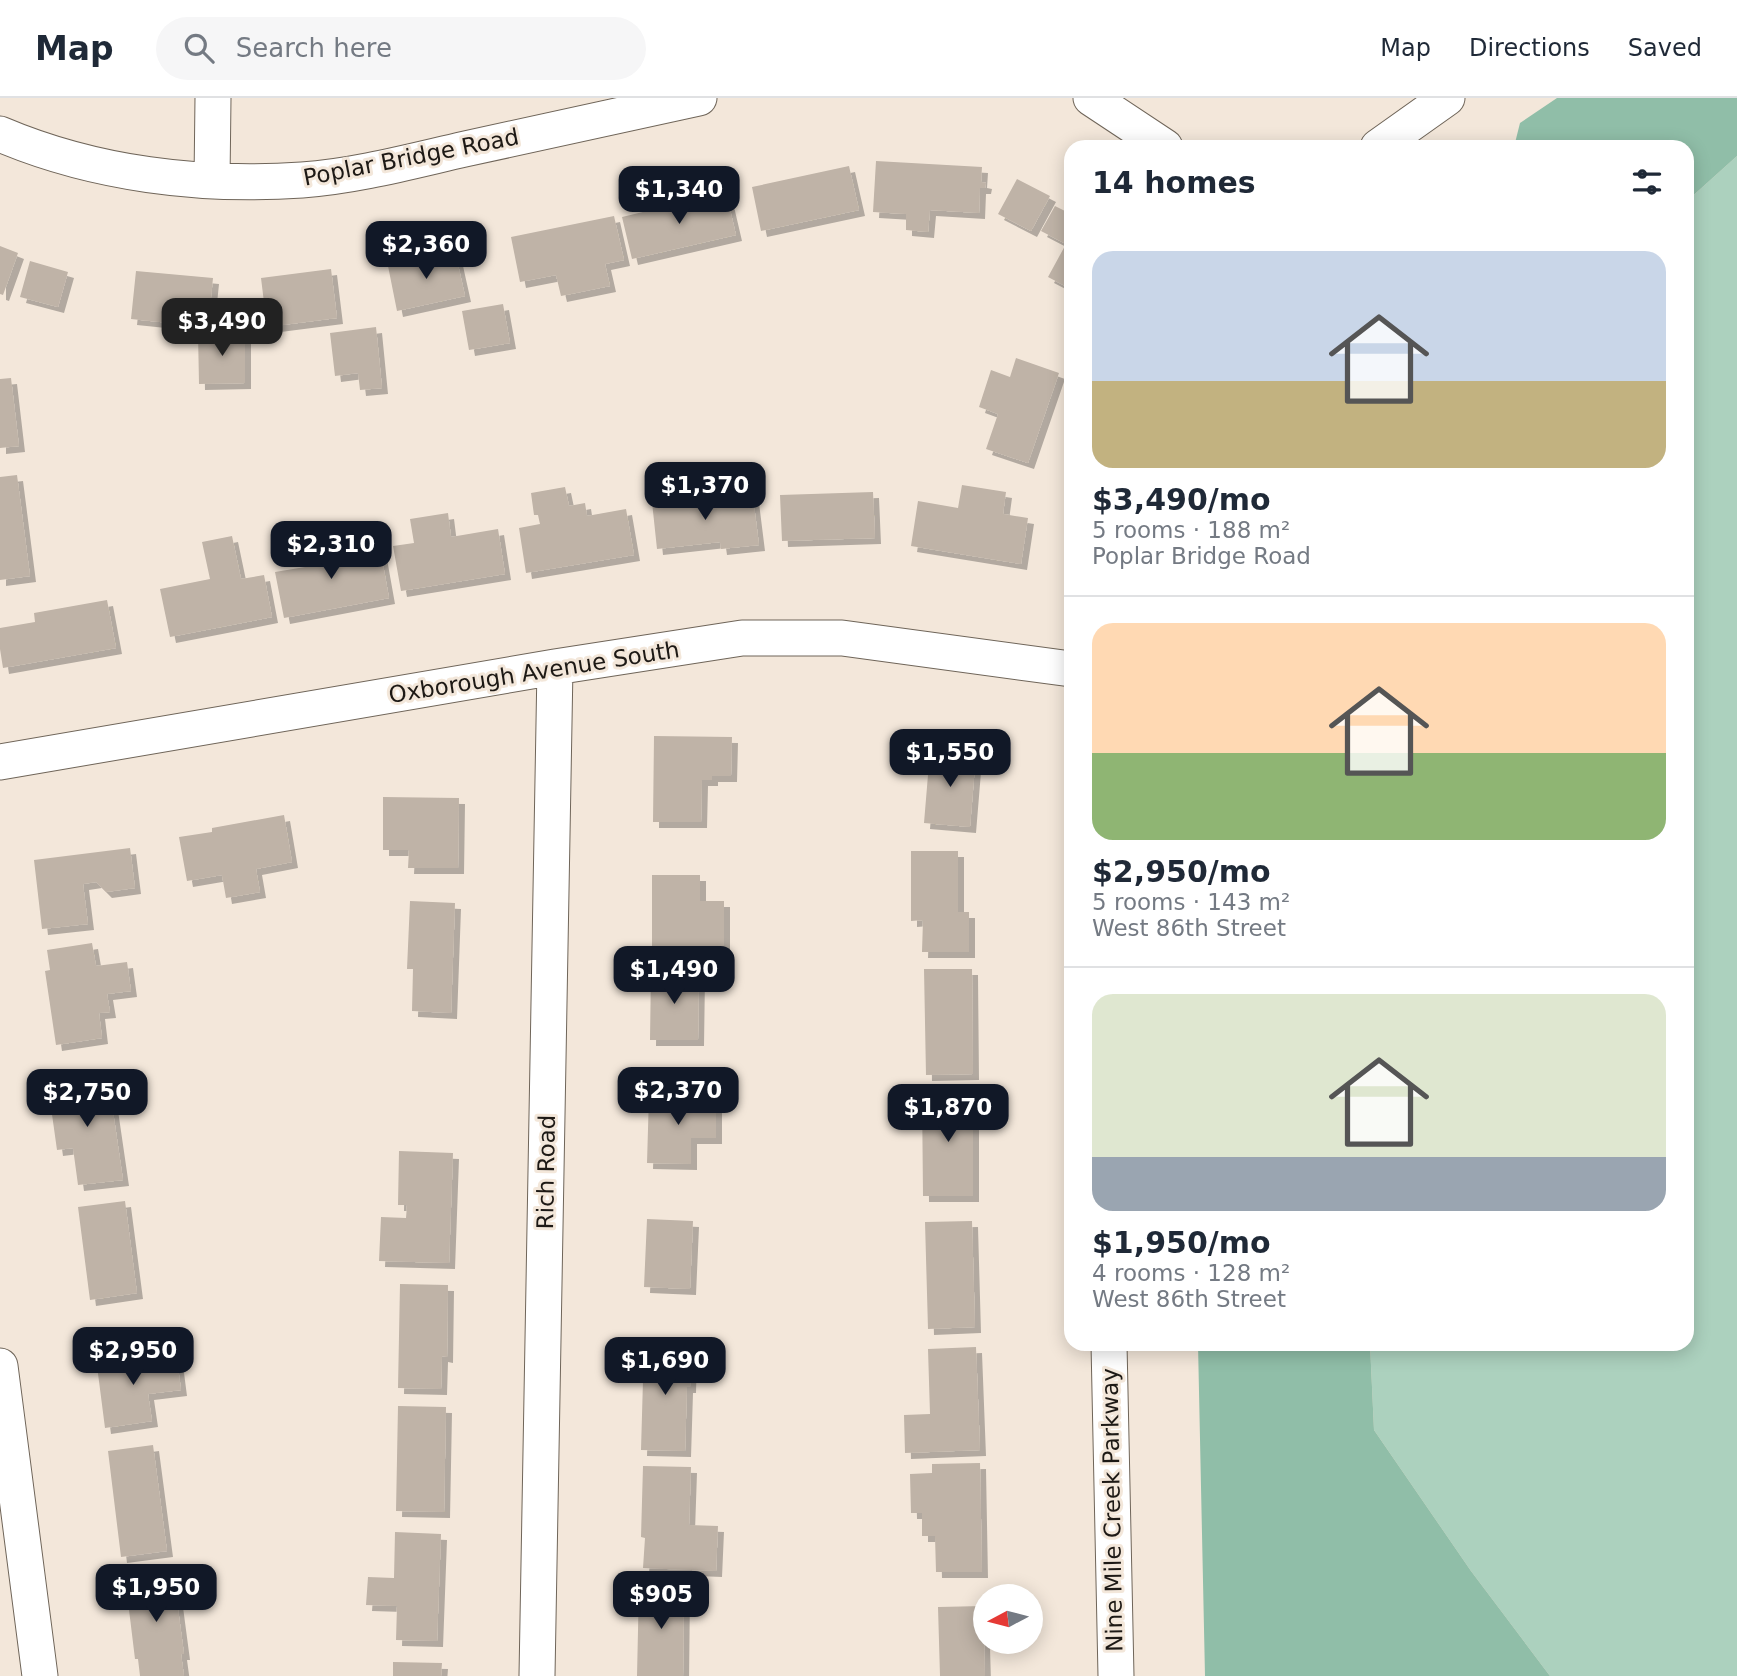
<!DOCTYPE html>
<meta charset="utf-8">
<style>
:root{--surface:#fff;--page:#f6f6f7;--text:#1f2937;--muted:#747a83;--line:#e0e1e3;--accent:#111827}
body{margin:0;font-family:"DejaVu Sans",sans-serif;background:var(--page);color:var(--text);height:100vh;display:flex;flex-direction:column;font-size:26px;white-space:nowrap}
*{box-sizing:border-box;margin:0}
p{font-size:23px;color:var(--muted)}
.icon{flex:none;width:38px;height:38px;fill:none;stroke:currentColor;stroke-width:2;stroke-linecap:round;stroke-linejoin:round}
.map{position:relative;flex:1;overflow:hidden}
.sheet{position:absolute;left:1064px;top:42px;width:630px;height:1211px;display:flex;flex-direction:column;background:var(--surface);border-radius:21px;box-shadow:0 4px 18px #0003}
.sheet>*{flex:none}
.needle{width:46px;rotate:263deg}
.tools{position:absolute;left:973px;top:1486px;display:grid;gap:14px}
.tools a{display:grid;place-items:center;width:70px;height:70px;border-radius:50%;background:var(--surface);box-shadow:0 4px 18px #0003;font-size:35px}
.price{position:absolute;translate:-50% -60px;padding:0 16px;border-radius:14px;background:var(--accent);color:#fff;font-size:23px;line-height:46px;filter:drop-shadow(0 2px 4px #0008)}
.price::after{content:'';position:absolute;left:50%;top:42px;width:21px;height:16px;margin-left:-10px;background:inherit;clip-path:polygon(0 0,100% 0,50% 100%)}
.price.active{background:#222;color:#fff}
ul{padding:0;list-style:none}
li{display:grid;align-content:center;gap:14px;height:371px;padding:0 28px}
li+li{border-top:2px solid var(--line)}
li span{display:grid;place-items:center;height:217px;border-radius:21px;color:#555}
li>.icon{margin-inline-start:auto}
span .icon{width:126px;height:126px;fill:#fffc;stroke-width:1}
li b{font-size:30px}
h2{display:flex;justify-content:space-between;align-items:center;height:84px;padding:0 28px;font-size:30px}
header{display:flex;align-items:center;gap:42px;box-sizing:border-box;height:98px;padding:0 35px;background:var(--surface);border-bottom:2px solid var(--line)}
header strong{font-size:33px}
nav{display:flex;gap:38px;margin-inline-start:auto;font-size:24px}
.search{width:490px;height:63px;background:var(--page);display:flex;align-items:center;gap:18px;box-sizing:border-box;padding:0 24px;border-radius:38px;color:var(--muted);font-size:26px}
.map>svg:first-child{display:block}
.green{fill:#acd1be}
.forest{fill:#90bea8}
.building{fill:#bfb3a7;filter:url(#shadow)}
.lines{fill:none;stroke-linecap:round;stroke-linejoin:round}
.minor-casing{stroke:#6f6559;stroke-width:37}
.minor{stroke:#fff;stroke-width:35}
.labels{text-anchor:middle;stroke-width:6;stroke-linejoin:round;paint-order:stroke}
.street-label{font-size:23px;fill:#1d1915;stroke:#f3e7da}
</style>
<header>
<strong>Map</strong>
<div class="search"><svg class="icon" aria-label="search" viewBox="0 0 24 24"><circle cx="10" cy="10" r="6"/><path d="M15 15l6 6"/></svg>Search here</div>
<nav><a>Map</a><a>Directions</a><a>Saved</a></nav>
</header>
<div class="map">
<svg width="1737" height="1578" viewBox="0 0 1737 1578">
<defs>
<filter id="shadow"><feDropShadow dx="6" dy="6" stdDeviation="0" flood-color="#0004"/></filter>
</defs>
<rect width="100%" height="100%" fill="#f3e7da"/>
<path class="green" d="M1737,58V1578H1550L1471,1473L1374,1332L1370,1246H1687V103Z"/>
<path class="forest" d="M1557,0H1737V58L1687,103V49H1514L1520,25Z
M1198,1246H1370L1374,1332L1471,1473L1550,1578H1205Z"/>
<path class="building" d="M876,63L982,69L981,84L986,85L985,90H980L979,115L930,112L928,134L906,132V116L873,114Z
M849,68L859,112L761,133L752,89Z
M1017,81L1050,98L1031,133L998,116Z
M726,94L736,137L632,161L622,119Z
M1055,108L1071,116V191L1048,179L1066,146L1041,133Z
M614,118L624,162L605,166L610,188L561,198L556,177L520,184L511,139Z
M0,148L18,155L3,197L0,196Z
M455,153L465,198L397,213L388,168Z
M30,163L68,174L58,209L20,199Z
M331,171L337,220L267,229L261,180Z
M136,173L213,180L208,229L131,221Z
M503,206L510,245L469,252L462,213Z
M376,229L382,290L360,292L358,275L335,278L330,235Z
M198,235H245V285L199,286Z
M1016,260L1059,275L1028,365L986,351L998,316L979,309L991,272L1010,279Z
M11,280L19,348L0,350V281Z
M17,377L30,478L0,482V379Z
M962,387L1006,394L1003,416L1028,420L1021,466L911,448L918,403L958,410Z
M565,389L569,408L585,405L587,418L626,411L634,457L526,475L519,430L540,426L538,417H534L531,395Z
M873,394L875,440L782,443L780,397Z
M720,396V403L753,399L759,447L721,451L720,444L657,451L652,404Z
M448,415L451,439L498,431L505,476L401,493L393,448L414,445L410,421Z
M232,438L241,481L264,477L272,519L170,539L160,491L210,481L202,444Z
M339,441L343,462L381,455L389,500L284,520L275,474L305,469L301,448Z
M107,502L116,550L3,570L0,551V530L35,524L34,515Z
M654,638L732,639L731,678H712V682H702L701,724H653Z
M930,653L976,656L970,729L924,725Z
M383,699L459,700L458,770H408L409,752H383Z
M284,717L292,764L256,771L260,794L226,800L222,777L187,783L179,739L212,734V730Z
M130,750L135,790L106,794L96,784L83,786L88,826L42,831L34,762Z
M911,753H958V814H969V854H922L923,822L911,823Z
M652,777H700V803H724V848H652Z
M410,803L455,805L451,915L412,913L413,871H407Z
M92,845L96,868L127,864L131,893L107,896L110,914L99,915L102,940L56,947L45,873L50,872L47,852Z
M924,871H972L973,976L926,977Z
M651,873H699L698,942H650Z
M108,979L123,1082L78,1087L73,1050L57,1052L48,988Z
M922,995H973V1098H923Z
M649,997L693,998V1004H716V1040H691V1066L647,1065Z
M399,1053L453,1055L449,1165L379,1163L381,1119L406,1120L407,1107H398Z
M125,1103L137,1195L90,1202L78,1109Z
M647,1121L693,1123L690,1191L644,1189Z
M972,1123L975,1229L928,1231L925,1124Z
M400,1186L448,1187L447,1259L442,1258L441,1291L398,1290Z
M644,1247L691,1248L690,1289H687L685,1353L641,1352Z
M976,1249L980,1352L905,1355L904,1317L930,1316L928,1251Z
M145,1254L146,1266L177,1261L181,1292L148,1296L152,1323L105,1330L96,1260Z
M398,1308L446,1309L444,1414L396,1413Z
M153,1347L167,1453L121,1459L108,1353Z
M980,1365L982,1474H936L935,1438H922V1415H911L910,1376L932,1375V1366Z
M643,1368L691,1369L689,1427L718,1428L716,1473L643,1470L645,1440L641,1439Z
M395,1434L441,1436L437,1543L396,1542L397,1508L366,1507L368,1479L394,1480Z
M173,1473L184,1556H181L184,1578H140L138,1561H135L125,1479Z
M639,1487L684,1488L683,1578H637Z
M983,1508L985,1578H940L938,1509Z
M393,1564L442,1565L441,1578H393Z"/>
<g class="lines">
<defs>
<path id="minor" d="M1091,0L1165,49
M0,36C94,76 201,89 302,82C357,78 412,63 465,51C543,34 621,17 699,0
M1378,49L1447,0
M212,83L213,0
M0,664L555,569L742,540H842L1071,571
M1109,1246L1116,1578
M0,1268L40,1578
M537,1578L555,569"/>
</defs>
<use href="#minor" class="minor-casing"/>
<use href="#minor" class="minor"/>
</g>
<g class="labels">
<g class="street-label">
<text transform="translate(411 59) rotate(-11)" y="8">Poplar Bridge Road</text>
<text transform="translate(534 574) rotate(-9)" y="8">Oxborough Avenue South</text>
<text transform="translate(546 1074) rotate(-89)" y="8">Rich Road</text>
<text transform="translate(1112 1412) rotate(-91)" y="8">Nine Mile Creek Parkway</text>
</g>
</g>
</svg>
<div class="tools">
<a><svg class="needle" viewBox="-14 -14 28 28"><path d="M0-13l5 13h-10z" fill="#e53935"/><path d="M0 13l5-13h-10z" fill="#747a83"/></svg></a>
</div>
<b class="price" style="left:679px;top:128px">$1,340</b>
<b class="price" style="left:426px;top:183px">$2,360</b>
<b class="price active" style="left:222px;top:260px">$3,490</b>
<b class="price" style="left:705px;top:424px">$1,370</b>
<b class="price" style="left:331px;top:483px">$2,310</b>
<b class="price" style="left:950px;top:691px">$1,550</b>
<b class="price" style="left:674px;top:908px">$1,490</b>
<b class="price" style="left:678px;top:1029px">$2,370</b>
<b class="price" style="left:87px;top:1031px">$2,750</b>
<b class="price" style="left:948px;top:1046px">$1,870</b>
<b class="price" style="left:133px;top:1289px">$2,950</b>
<b class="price" style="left:665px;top:1299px">$1,690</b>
<b class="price" style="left:156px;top:1526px">$1,950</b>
<b class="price" style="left:661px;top:1533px">$905</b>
<section class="sheet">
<h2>14 homes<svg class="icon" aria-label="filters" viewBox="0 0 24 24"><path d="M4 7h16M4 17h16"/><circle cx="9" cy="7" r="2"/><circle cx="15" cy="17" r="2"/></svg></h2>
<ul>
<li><span style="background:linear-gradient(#c9d6e8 60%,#c2b280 0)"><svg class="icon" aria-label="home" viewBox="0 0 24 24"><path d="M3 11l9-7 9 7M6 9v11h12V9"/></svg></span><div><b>$3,490/mo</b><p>5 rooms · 188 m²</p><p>Poplar Bridge Road</p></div></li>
<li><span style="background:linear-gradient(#ffd9b3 60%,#8fb573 0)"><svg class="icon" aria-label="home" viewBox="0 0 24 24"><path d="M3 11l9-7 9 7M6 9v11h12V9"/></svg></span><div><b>$2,950/mo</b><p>5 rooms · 143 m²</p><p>West 86th Street</p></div></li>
<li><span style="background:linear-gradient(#dfe7d0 75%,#9aa5b1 0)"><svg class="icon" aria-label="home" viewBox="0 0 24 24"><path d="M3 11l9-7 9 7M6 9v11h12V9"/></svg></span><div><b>$1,950/mo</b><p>4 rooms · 128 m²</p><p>West 86th Street</p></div></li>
</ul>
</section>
</div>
